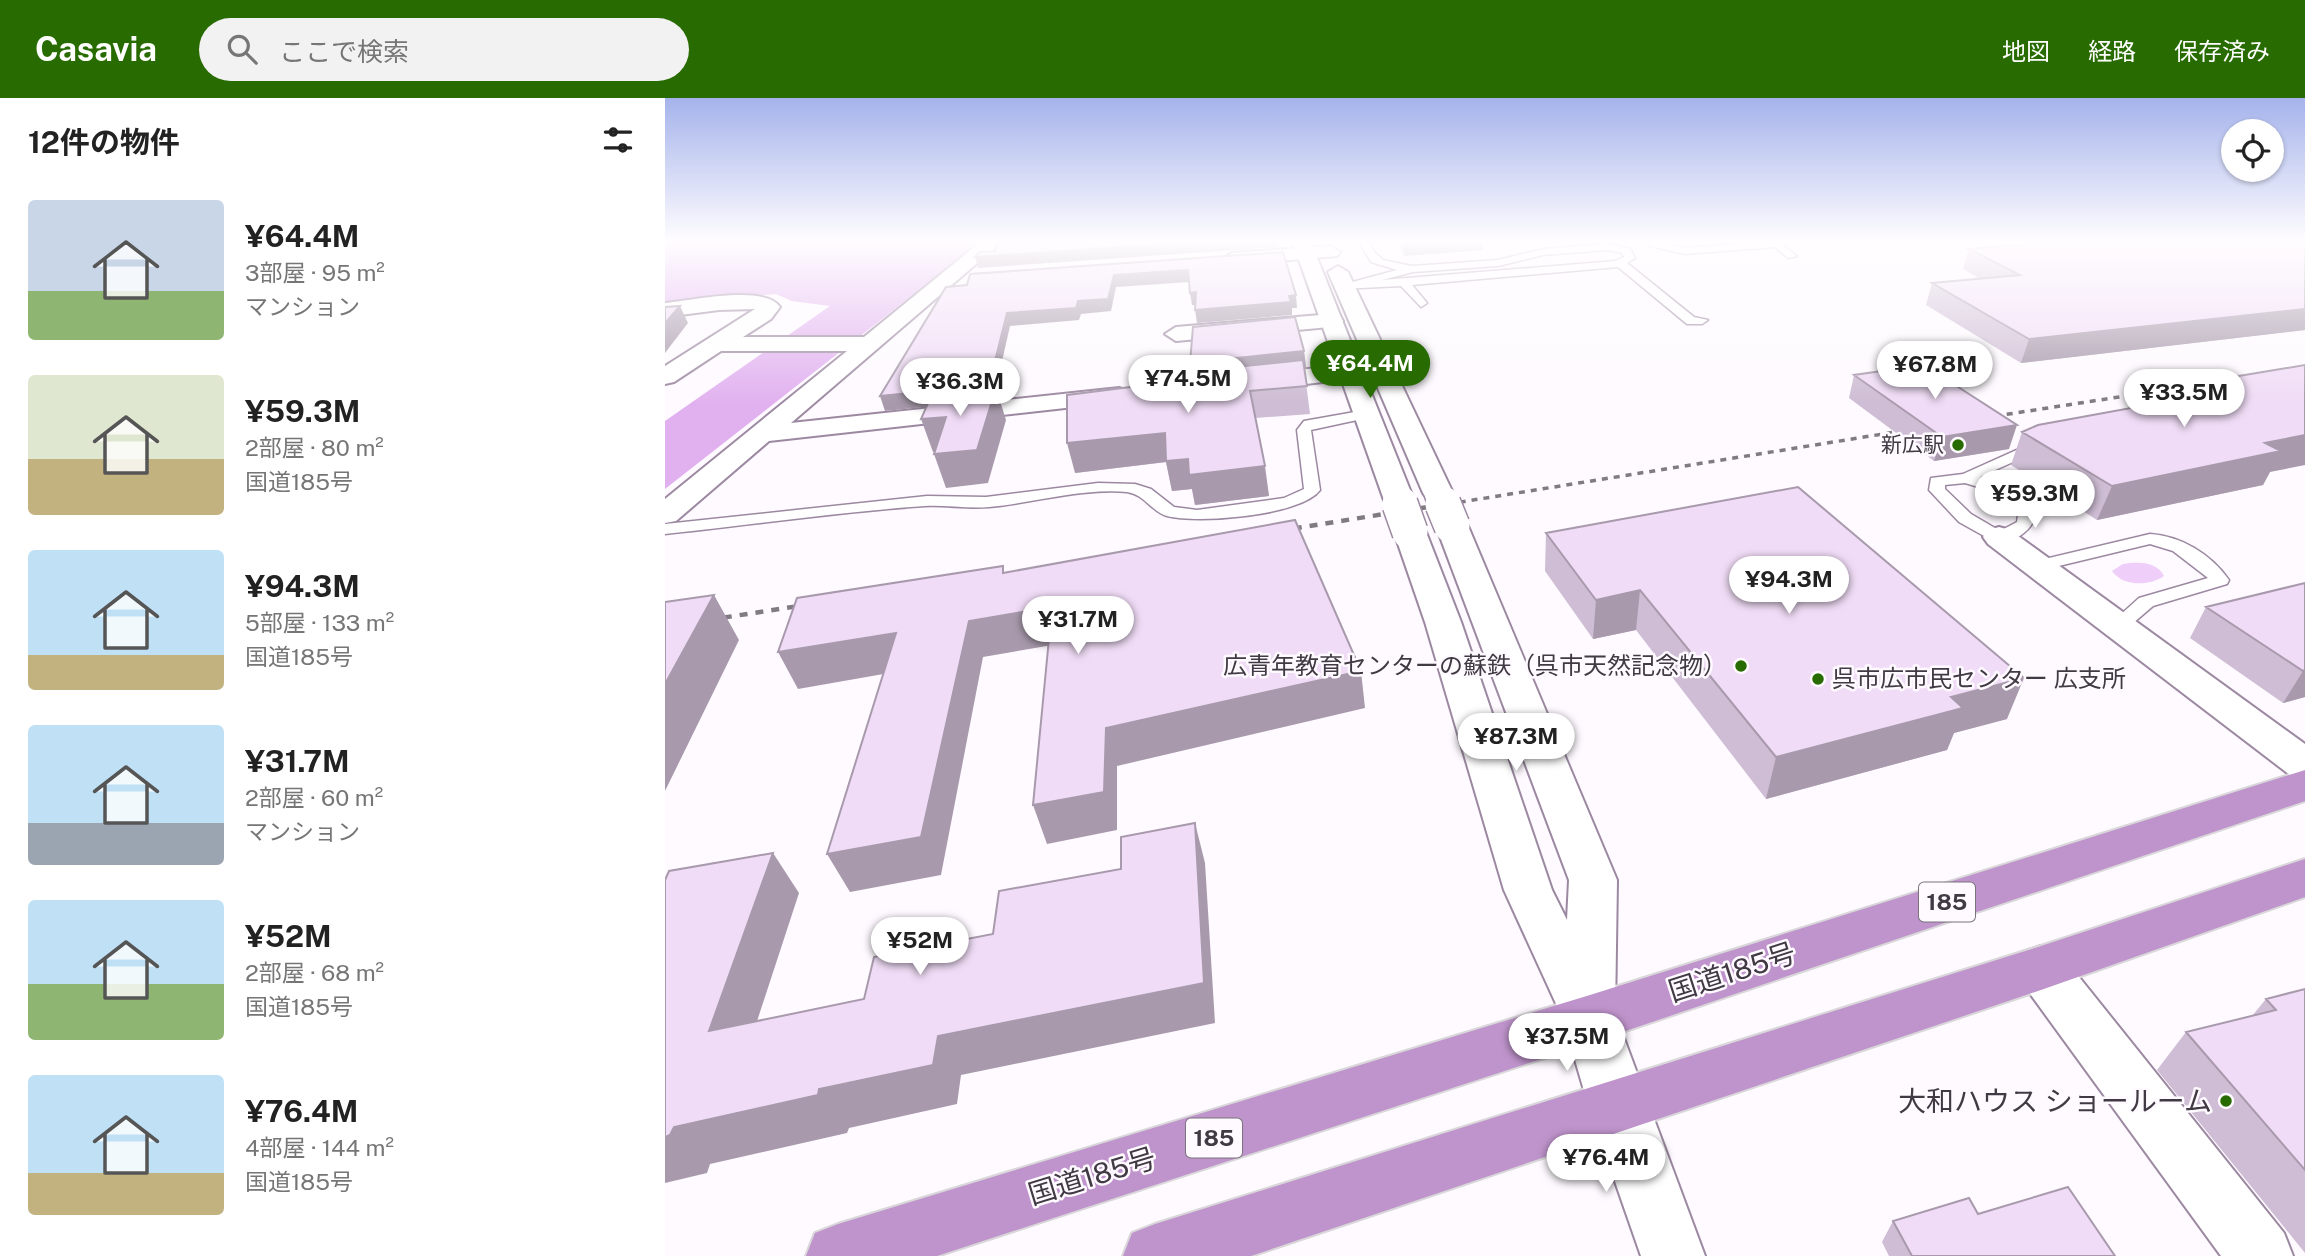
<!DOCTYPE html>
<html lang="ja">
<meta charset="utf-8">
<style>
:root{--surface:#fff;--page:#f2f2f2;--text:#222;--muted:#767676;--accent:#276b01}
body{margin:0;font-family:"Public Sans","Noto Sans JP",sans-serif;background:var(--page);color:var(--text);height:100vh;display:flex;flex-direction:column;font-size:26px;white-space:nowrap}
*{box-sizing:border-box;margin:0}
p{font-size:23px;color:var(--muted)}
.icon{flex:none;width:38px;height:38px;fill:none;stroke:currentColor;stroke-width:2;stroke-linecap:round;stroke-linejoin:round}
.map{position:relative;flex:1;overflow:hidden}
.side{display:flex;flex-direction:column;background:var(--surface);width:665px}
.side>*{flex:none}
.fabs{position:absolute;left:1556px;top:21px;display:grid;gap:14px}
.fabs a{display:grid;place-items:center;width:63px;height:63px;border-radius:50%;background:var(--surface);box-shadow:0 2px 5px #0004;font-size:35px}
.price{position:absolute;translate:-50% -60px;padding:0 16px;border-radius:24px;background:#fff;color:#222;font-size:23px;line-height:46px;filter:drop-shadow(0 2px 4px #0008)}
.price::after{content:'';position:absolute;left:50%;top:42px;width:21px;height:16px;margin-left:-10px;background:inherit;clip-path:polygon(0 0,100% 0,50% 100%)}
.price.on{background:var(--accent);color:#fff}
ul{padding:0;list-style:none}
li{display:flex;align-items:center;gap:21px;height:175px;padding:0 28px}
li span{display:grid;place-items:center;flex:none;width:196px;height:140px;border-radius:7px;color:#555}
li>.icon{margin-inline-start:auto}
span .icon{width:84px;height:84px;fill:#fffc;stroke-width:1}
li b{font-size:30px}
h2{display:flex;justify-content:space-between;align-items:center;height:84px;padding:0 28px;font-size:30px}
header{display:flex;align-items:center;gap:42px;box-sizing:border-box;height:98px;padding:0 35px;background:var(--accent);color:#fff}
header strong{font-size:33px}
nav{display:flex;gap:38px;margin-inline-start:auto;font-size:24px}
.search{width:490px;height:63px;background:var(--page);display:flex;align-items:center;gap:18px;box-sizing:border-box;padding:0 24px;border-radius:38px;color:var(--muted);font-size:26px}
main{display:flex;flex:1;min-height:0}
.map>svg:first-child{display:block}
.green{fill:#efcef9}
.water{fill:#e1b1ef}
.lines{fill:none;stroke-linecap:round;stroke-linejoin:round}
.service-casing{stroke:#9c89a1;stroke-width:3}
.minor-casing{stroke:#9c89a1;stroke-width:4}
.tertiary-casing{stroke:#9c89a1;stroke-width:4}
.trunk-casing{stroke:#d9d7d9;stroke-width:4}
.service{fill:#fff;fill-rule:evenodd}
.minor{fill:#fff;fill-rule:evenodd}
.tertiary{fill:#fff;fill-rule:evenodd}
.trunk{fill:#bf94cc;fill-rule:evenodd}
.rail-far1{stroke:#817a82;stroke-width:3.5;stroke-dasharray:6 6;stroke-linecap:butt}
.rail{stroke:#817a82;stroke-width:4.5;stroke-dasharray:8 8;stroke-linecap:butt}
.tertiary-bridge-far1-casing{stroke:#9c89a1;stroke-width:30;stroke-linecap:butt}
.tertiary-bridge-casing{stroke:#9c89a1;stroke-width:38;stroke-linecap:butt}
.tertiary-bridge-far1{stroke:#fff;stroke-width:27}
.tertiary-bridge{stroke:#fff;stroke-width:35}
.wall{fill:#cebdd4}
.shaded-wall{fill:#a89aac}
.building{fill:#f0dcf6;stroke:#a89aac;stroke-width:2}
.poi-dot{fill:#276b01;stroke:#fefaff;stroke-width:2.5}
.labels{text-anchor:middle;stroke-width:5;stroke-linejoin:round;paint-order:stroke}
.far-poi-label{font-size:21px;fill:#413943;stroke:#fefaff;text-anchor:end}
.shield{fill:#fefaff;stroke:#7a737b;stroke-width:2}
.shield-label{font-size:23px;font-weight:bold;fill:#413943}
.poi-label{font-size:24px;fill:#413943;stroke:#fefaff;text-anchor:end}
.near-street-label{font-size:28px;fill:#413943;stroke:#fefaff}
.near-poi-label{font-size:28px;fill:#413943;stroke:#fefaff;text-anchor:end}
</style>
<header>
<strong>Casavia</strong>
<div class="search"><svg class="icon" aria-label="search" viewBox="0 0 24 24"><circle cx="10" cy="10" r="6"/><path d="M15 15l6 6"/></svg>ここで検索</div>
<nav><a>地図</a><a>経路</a><a>保存済み</a></nav>
</header>
<main>
<section class="side">
<h2>12件の物件<svg class="icon" aria-label="filters" viewBox="0 0 24 24"><path d="M4 7h16M4 17h16"/><circle cx="9" cy="7" r="2"/><circle cx="15" cy="17" r="2"/></svg></h2>
<ul>
<li><span style="background:linear-gradient(#c9d6e8 65%,#8fb573 0)"><svg class="icon" aria-label="home" viewBox="0 0 24 24"><path d="M3 11l9-7 9 7M6 9v11h12V9"/></svg></span><div><b>¥64.4M</b><p>3部屋 · 95 m²</p><p>マンション</p></div></li>
<li><span style="background:linear-gradient(#dfe7d0 60%,#c2b280 0)"><svg class="icon" aria-label="home" viewBox="0 0 24 24"><path d="M3 11l9-7 9 7M6 9v11h12V9"/></svg></span><div><b>¥59.3M</b><p>2部屋 · 80 m²</p><p>国道185号</p></div></li>
<li><span style="background:linear-gradient(#bfe0f5 75%,#c2b280 0)"><svg class="icon" aria-label="home" viewBox="0 0 24 24"><path d="M3 11l9-7 9 7M6 9v11h12V9"/></svg></span><div><b>¥94.3M</b><p>5部屋 · 133 m²</p><p>国道185号</p></div></li>
<li><span style="background:linear-gradient(#bfe0f5 70%,#9aa5b1 0)"><svg class="icon" aria-label="home" viewBox="0 0 24 24"><path d="M3 11l9-7 9 7M6 9v11h12V9"/></svg></span><div><b>¥31.7M</b><p>2部屋 · 60 m²</p><p>マンション</p></div></li>
<li><span style="background:linear-gradient(#bfe0f5 60%,#8fb573 0)"><svg class="icon" aria-label="home" viewBox="0 0 24 24"><path d="M3 11l9-7 9 7M6 9v11h12V9"/></svg></span><div><b>¥52M</b><p>2部屋 · 68 m²</p><p>国道185号</p></div></li>
<li><span style="background:linear-gradient(#bfe0f5 70%,#c2b280 0)"><svg class="icon" aria-label="home" viewBox="0 0 24 24"><path d="M3 11l9-7 9 7M6 9v11h12V9"/></svg></span><div><b>¥76.4M</b><p>4部屋 · 144 m²</p><p>国道185号</p></div></li>
</ul>
</section>
<div class="map">
<svg width="1640" height="1158" viewBox="0 0 1640 1158">
<rect width="100%" height="100%" fill="#fefaff"/>
<path class="green" d="M1458,466C1473,464 1491,463 1499,478C1485,488 1458,489 1447,473Z"/>
<path class="water" d="M0,142H318L0,391V323L165,208L127,203L111,196L0,206Z"/>
<g class="lines">
<defs>
<path id="service" d="M693,142H703L710,155L718,162L747,168L833,162L878,151L943,146L965,151L970,160L962,165L1029,219L1043,222L1037,226H1022L953,169L747,187L762,205L756,209L736,188L676,191V187L732,172L706,164ZM943,152L957,155L959,159L950,163L717,182L748,174L833,168L878,157Z
M989,143L1020,150L1112,143L1132,158L1123,160L1110,149L1020,156L985,148L984,146Z
M701,312L706,313V319L646,332L655,392C636,418 532,426 502,418C487,414 479,396 462,394C417,390 368,405 324,409C303,411 281,407 260,408C173,414 86,427 0,436V426L262,398L321,399L433,385L470,386L486,391L509,409L532,412L619,400L639,391L632,332L639,323Z
M1376,341L1381,343V349L1315,379L1332,385L1370,415C1369,434 1345,447 1328,443L1294,424L1264,392L1266,380L1298,376ZM1300,385L1320,391L1353,417L1352,424L1335,433L1306,416L1280,391V387Z
M1485,436C1516,438 1546,456 1564,482L1562,486L1488,508L1460,532L1453,534L1443,528L1474,500L1543,480L1508,453L1485,446L1373,473L1364,468L1367,464Z"/>
<path id="minor" d="M318,142H339L126,325L454,290L463,293L467,298L463,303L104,343L11,423L0,425V401L182,253H56L9,284L0,286V268L90,211L54,212L0,219V205C25,203 99,186 115,209L106,221L78,239H199Z
M665,148L675,154L672,158L567,167L557,161L567,155Z
M667,216L675,218L678,223L675,228L511,243L500,236L511,229Z
M717,264L726,266L729,271L726,276L590,292L581,289L577,284L581,279L590,276Z
M1334,429L1345,432L1640,646V682L1625,677L1323,446L1318,439L1323,432Z
M1376,848L1394,854L1619,1135L1628,1158H1556L1358,886L1350,870L1358,854Z"/>
<path id="tertiary" d="M627,142H645L749,402L745,408L734,411L723,408L719,402Z
M673,168L683,174L788,395L784,401L773,404L762,401L758,395L663,174Z
M787,419L798,421L803,428L952,782L950,916L1040,1158H976L923,1006L898,921L839,792L760,524L729,434L734,427L745,424L756,427L761,434L796,524L887,792L902,822L904,782L771,428L776,421Z"/>
<path id="trunk" d="M1640,672V703L925,945L272,1158H141L150,1135L173,1126L925,897Z
M1640,761V799L1376,892L586,1158H458L467,1135L490,1126L1376,848Z"/>
</defs>
<use href="#service" class="service-casing"/>
<use href="#minor" class="minor-casing"/>
<use href="#tertiary" class="tertiary-casing"/>
<use href="#trunk" class="trunk-casing"/>
<use href="#service" class="service"/>
<use href="#minor" class="minor"/>
<use href="#tertiary" class="tertiary"/>
<use href="#trunk" class="trunk"/>
<path class="rail-far1" d="M1318,320L1564,282
M771,408L1249,331"/>
<path class="rail" d="M613,433L782,406
M43,522L147,506"/>
<defs>
<path id="tertiary-bridge-far1" d="M773,395L778,408
M734,402L736,408"/>
<path id="tertiary-bridge" d="M735,406L745,434
M778,406L787,428"/>
</defs>
<use href="#tertiary-bridge-far1" class="tertiary-bridge-far1-casing"/>
<use href="#tertiary-bridge" class="tertiary-bridge-casing"/>
<use href="#tertiary-bridge-far1" class="tertiary-bridge-far1"/>
<use href="#tertiary-bridge" class="tertiary-bridge"/>
</g>
<path class="wall" d="M731,142H818V152L739,158Z
M1375,142H1640V232L1356,265L1261,207L1267,185L1315,181L1298,171L1304,151L1379,144Z
M639,253L641,269H639L645,316L590,320L604,398L530,407L527,391L507,393L501,364L410,375L521,282L527,273L525,265Z
M1640,267L1605,374L1598,387L1432,422L1346,367L1357,334L1538,297L1544,283Z
M1189,277L1344,351L1269,363L1184,300Z
M881,435L1342,621L1289,635L1282,652L1101,701L971,532L928,541L880,473Z
M1640,485V599L1618,605L1525,540L1541,509Z
M1640,891V1155L1492,972L1521,934L1587,918L1601,901Z
M1313,1116L1450,1158H1224L1217,1144L1228,1123Z"/>
<path class="shaded-wall" d="M554,142H613L614,149L313,170L310,159Z
M738,142H818V152L739,158Z
M902,142H951L902,147Z
M523,172L525,184L451,189L446,213L416,216L414,222L345,228L330,294L331,290L341,322L323,385L281,390L269,356L328,302L220,313L215,298L342,215L413,203L449,177Z
M531,194L533,207H527L525,195Z
M631,197L632,210H627V217L532,225L530,212Z
M15,208L23,225L0,255V225Z
M1640,211V232L1356,265L1364,241Z
M639,253L641,269L528,281L525,265Z
M281,319L292,351L268,354L256,321Z
M1352,327L1344,351L1269,363L1277,339Z
M500,335L523,361L600,368L604,398L530,407L527,391L507,393L501,364L410,375L402,345Z
M1640,337V367L1605,374L1598,387L1432,422L1447,388L1600,345Z
M975,492L971,532L928,541L931,502Z
M49,497L74,542L0,693V586Z
M387,509L399,545L318,559L276,777L185,794L162,756L304,523Z
M231,535L247,571L133,591L113,554Z
M1640,572V599L1618,605L1638,573Z
M696,573L700,610L452,668V732L382,746L368,707L441,630Z
M1359,580L1342,621L1289,635L1282,652L1101,701L1111,659L1286,599Z
M530,725L540,765L550,925L296,977L292,1006L184,1030L182,1035L45,1066L42,1075L0,1085V1039L9,1029L154,991L273,938Z
M108,755L134,795L76,972L44,933Z"/>
<path class="building" d="M334,142H554L310,159L314,154L330,153Z
M1401,142H1640V211L1364,241L1267,185L1355,177L1304,151Z
M618,154L631,197L624,198L626,204L530,212L531,194L525,195L523,172L449,177L443,201L413,203L411,210L342,215L324,287L215,298L281,189L302,187L305,176Z
M15,208L0,225V209Z
M630,219L639,253L525,265L528,229Z
M638,262L642,288L585,293L600,368L524,377L523,361L501,363L500,335L402,345V297L521,282L522,274Z
M1259,267L1352,327L1277,339L1189,277Z
M1640,267V337L1600,345L1616,353L1447,388L1357,334L1373,327L1554,294L1549,292L1559,290L1544,283Z
M331,290L312,352L269,356L281,319L256,321L267,296Z
M1133,389L1359,580L1286,599L1298,610L1111,659L975,492L931,502L881,435Z
M630,422L696,573L441,630L439,694L368,707L387,509L304,523L256,739L162,756L231,535L113,554L132,500L338,468V475Z
M1640,485V572L1638,573L1541,509Z
M49,497L0,586V504Z
M530,725L539,885L273,938L268,967L154,991L153,997L9,1029L5,1037L0,1039V782L4,773L108,755L44,933L199,901L209,859L328,836L334,793L456,771V739Z
M1640,891V1072L1521,934L1611,912L1601,901Z
M1403,1089L1450,1158H1247L1228,1123L1304,1100L1313,1116Z"/>
<linearGradient id="sky" x2="0" y2="1"><stop stop-color="#a5b3eb"/><stop offset="0.47" stop-color="#fffdff"/><stop offset="1" stop-color="#fffdff" stop-opacity="0"/></linearGradient>
<rect width="1640" height="305" fill="url(#sky)"/>
<g class="poi-dot">
<circle cx="1293" cy="347" r="7"/>
<circle cx="1076" cy="568" r="7"/>
<circle cx="1153" cy="581" r="7"/>
<circle cx="1561" cy="1003" r="7"/>
</g>
<g class="labels">
<g class="far-poi-label">
<text x="1279" y="354">新広駅</text>
</g>
<g class="shield">
<rect x="1254" y="784.5" width="56" height="39" rx="5"/>
<rect x="521" y="1020.5" width="56" height="39" rx="5"/>
</g>
<g class="shield-label">
<text x="1282" y="812">185</text>
<text x="549" y="1048">185</text>
</g>
<g class="poi-label">
<text x="1062" y="576">広青年教育センターの蘇鉄（呉市天然記念物）</text>
<text x="1167" y="589" text-anchor="start">呉市広市民センター 広支所</text>
</g>
<g class="near-street-label">
<text transform="translate(1067 874) rotate(-18)" y="10">国道185号</text>
<text transform="translate(427 1078) rotate(-17)" y="10">国道185号</text>
</g>
<g class="near-poi-label">
<text x="1547" y="1013">大和ハウス ショールーム</text>
</g>
</g>
</svg>
<div class="fabs">
<a><svg class="icon" aria-label="locate" viewBox="0 0 24 24"><circle cx="12" cy="12" r="6"/><path d="M12 2v4M12 18v4M2 12h4M18 12h4"/></svg></a>
</div>
<b class="price on" style="left:705px;top:302px">¥64.4M</b>
<b class="price" style="left:1270px;top:303px">¥67.8M</b>
<b class="price" style="left:523px;top:317px">¥74.5M</b>
<b class="price" style="left:295px;top:320px">¥36.3M</b>
<b class="price" style="left:1519px;top:331px">¥33.5M</b>
<b class="price" style="left:1370px;top:432px">¥59.3M</b>
<b class="price" style="left:1124px;top:518px">¥94.3M</b>
<b class="price" style="left:413px;top:558px">¥31.7M</b>
<b class="price" style="left:851px;top:675px">¥87.3M</b>
<b class="price" style="left:255px;top:879px">¥52M</b>
<b class="price" style="left:902px;top:975px">¥37.5M</b>
<b class="price" style="left:941px;top:1096px">¥76.4M</b>
</div>
</main>
